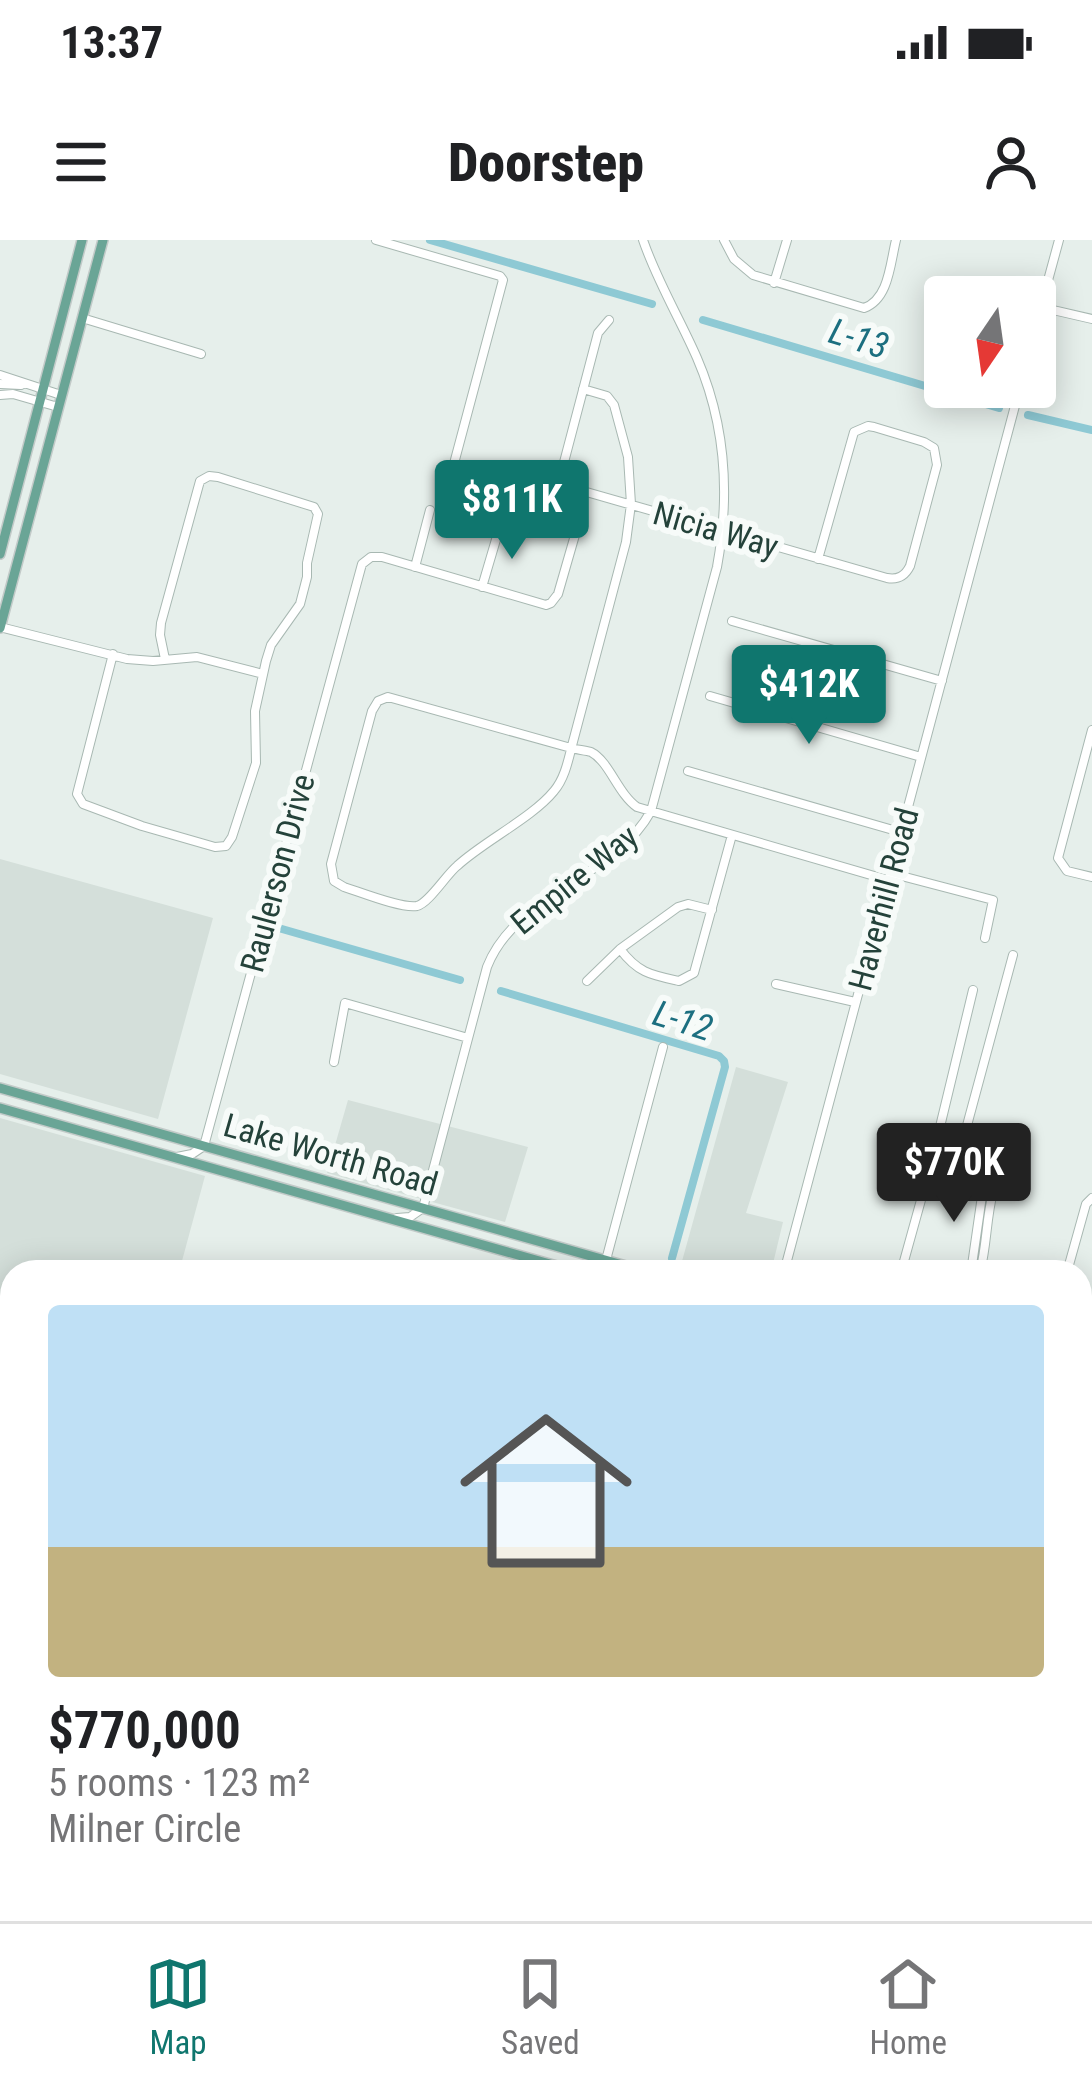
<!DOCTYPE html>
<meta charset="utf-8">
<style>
:root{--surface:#fff;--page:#f2f2f2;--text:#202124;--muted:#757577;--line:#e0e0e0;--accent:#0f766e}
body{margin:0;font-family:"Roboto Condensed",sans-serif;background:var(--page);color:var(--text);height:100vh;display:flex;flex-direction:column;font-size:45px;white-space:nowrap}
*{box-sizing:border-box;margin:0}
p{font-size:39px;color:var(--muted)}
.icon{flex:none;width:66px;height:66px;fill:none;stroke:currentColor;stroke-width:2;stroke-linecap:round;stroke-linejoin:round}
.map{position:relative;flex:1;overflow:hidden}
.side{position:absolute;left:0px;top:1020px;width:1092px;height:663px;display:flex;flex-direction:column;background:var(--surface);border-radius:36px 36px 0 0;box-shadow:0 6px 30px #0003}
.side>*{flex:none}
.needle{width:78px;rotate:193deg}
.tools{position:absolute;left:924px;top:36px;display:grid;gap:24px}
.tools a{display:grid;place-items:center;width:132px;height:132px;border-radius:12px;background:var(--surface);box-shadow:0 6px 30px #0003;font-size:60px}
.price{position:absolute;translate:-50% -102px;padding:0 27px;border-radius:12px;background:var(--accent);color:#fff;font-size:39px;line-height:78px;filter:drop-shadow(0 3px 6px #0008)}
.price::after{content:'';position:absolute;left:50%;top:72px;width:36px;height:27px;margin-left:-18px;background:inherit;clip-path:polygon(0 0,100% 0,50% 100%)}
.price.selected{background:#222;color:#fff}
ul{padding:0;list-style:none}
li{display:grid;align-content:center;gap:24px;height:636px;padding:0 48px}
li span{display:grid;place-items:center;height:372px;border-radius:12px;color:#555}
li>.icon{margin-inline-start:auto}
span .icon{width:216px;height:216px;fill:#fffc;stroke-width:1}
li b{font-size:51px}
.status{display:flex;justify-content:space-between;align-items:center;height:84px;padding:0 60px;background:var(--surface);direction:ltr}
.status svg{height:33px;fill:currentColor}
header{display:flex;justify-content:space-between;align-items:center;height:156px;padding:0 48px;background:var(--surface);font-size:54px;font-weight:800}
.menu{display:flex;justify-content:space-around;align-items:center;height:168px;border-top:3px solid var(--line);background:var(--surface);font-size:33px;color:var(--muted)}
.menu a{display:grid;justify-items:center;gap:6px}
.menu .selected{color:var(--accent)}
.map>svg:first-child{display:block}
.built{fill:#d4dfda}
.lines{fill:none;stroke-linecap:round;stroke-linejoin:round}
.canal{stroke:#8ec9d4;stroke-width:8}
.minor-casing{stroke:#a8b8b2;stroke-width:10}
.major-casing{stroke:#c2cac8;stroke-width:12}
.minor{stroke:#fff;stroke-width:8}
.major{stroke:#6aa596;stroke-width:9}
.labels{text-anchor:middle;stroke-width:12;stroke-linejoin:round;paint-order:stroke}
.street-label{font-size:33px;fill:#24423a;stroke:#f7fbf9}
.water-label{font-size:36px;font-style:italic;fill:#1c6f80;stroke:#f7fbf9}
</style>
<div class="status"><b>13:37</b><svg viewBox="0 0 49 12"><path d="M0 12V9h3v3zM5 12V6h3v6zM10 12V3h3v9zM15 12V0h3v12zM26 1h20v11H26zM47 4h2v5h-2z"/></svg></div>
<header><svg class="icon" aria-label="menu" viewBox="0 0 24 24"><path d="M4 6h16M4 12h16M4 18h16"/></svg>Doorstep<svg class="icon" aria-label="person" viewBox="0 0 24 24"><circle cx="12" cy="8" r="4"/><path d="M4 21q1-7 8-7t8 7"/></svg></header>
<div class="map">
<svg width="1092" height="1681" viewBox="0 0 1092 1681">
<rect width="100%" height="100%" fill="#e6efeb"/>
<path class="built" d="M0,619L213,678L158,879L0,834Z
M736,827L788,842L746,973L783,982L771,1032H679Z
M348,860L528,907L505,982L327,933Z
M0,878L205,936L179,1032H12V1107L0,1104Z"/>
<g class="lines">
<path class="canal" d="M430,0L652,64
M703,80L999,168
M1028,175L1092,190
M275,687L460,740
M501,751L719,816L724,821L725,827L672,1018"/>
<defs>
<path id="minor" d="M376,0L500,36L503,40L452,231
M724,0L734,19L753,35L864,68C889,59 890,24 896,0
M774,43L787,0
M1040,67L1092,79
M82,78L201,114
M609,80L598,93L563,226L564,237L576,249L887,338C898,340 905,336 910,326L937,225L934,208L924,202L874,187L868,186L854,192L818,319
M1035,88L1059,0
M0,135L61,155
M0,144L21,145
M583,149L607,156L614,165L628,217L631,264L626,302L574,498C569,516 566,537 554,551C532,578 484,601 457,626C446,635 429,663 417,666C402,669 360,652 344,647L334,641L331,624L372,471L378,461L388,457L571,508C573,509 589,511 591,512C609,521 618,554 637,567L888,640
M0,155L13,154L58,167
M415,327L430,270
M482,347L500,286
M732,381L942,441
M0,387L127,419L153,421L197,417L263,434
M113,414L77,554L83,564L142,586L215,607L226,606L232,597L256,523L255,471L266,421L271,405L300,364L307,337V323L318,274L314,267L218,237L209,236L200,241L161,383L160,395L165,419
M710,456L921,517
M1092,490L1058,618L1067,631L1092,637
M688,531L900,592
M890,633L993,660L985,698
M620,709C638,733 651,735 679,741L694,733L732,595
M587,741L620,709L678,667L688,664L712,670
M776,744L855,762
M334,822L345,763L468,798
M177,917L192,914L204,906L362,324L371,317H382L546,365L551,363L558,354L575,295
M397,978L410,977L423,968L487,727C516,653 614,639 651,571L717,327C730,256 726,185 697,118C680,79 657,41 643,0
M606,1020L663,807
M784,1032L1020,147
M901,1032L931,924L973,750
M971,1032L983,949
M980,1032C987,1005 986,979 993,952L952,941L1013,715
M1067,1032L1086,964L1092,958
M1080,1092L1092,1095
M1080,1144L1092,1095
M1089,1156L1092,1143
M0,1337L12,1340
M0,1441L12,1426
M1080,1464L1092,1467
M1080,1537L1092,1492
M0,1597L12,1600
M642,1671L679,1681
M437,1681L440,1671
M556,1681L559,1671
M608,1681L610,1671
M793,1681L795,1671
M912,1681L915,1671
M1041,1681L1044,1671"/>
<path id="major" d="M0,314L82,0
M0,388L103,0
M0,848L647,1032
M0,868L578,1032
M1080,1153L1092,1156
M1080,1173L1092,1176"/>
</defs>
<use href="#minor" class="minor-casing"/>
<use href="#major" class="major-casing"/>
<use href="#minor" class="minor"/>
<use href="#major" class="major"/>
</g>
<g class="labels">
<g class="street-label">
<text transform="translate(716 289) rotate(16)" y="12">Nicia Way</text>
<text transform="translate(277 633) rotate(-75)" y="12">Raulerson Drive</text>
<text transform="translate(574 639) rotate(-39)" y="12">Empire Way</text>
<text transform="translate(883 659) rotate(-75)" y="12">Haverhill Road</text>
<text transform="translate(331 914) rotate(16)" y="12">Lake Worth Road</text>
</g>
<g class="water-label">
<text transform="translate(859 98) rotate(17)" y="13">L-13</text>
<text transform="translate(683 780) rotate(17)" y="13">L-12</text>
</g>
</g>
</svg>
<div class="tools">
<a><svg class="needle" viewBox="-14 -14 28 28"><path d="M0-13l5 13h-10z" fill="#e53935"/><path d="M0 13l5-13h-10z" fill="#757577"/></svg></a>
</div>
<b class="price" style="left:512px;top:322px">$811K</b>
<b class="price" style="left:809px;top:507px">$412K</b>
<b class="price selected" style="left:954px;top:985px">$770K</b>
<section class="side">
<ul>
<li><span style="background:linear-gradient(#bfe0f5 65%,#c2b280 0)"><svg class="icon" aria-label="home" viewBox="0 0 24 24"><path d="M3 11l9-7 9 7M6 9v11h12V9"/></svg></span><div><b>$770,000</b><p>5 rooms · 123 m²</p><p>Milner Circle</p></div></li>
</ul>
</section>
</div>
<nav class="menu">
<a class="selected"><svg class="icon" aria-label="map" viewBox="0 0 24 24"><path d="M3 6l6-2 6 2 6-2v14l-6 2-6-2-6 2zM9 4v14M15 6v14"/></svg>Map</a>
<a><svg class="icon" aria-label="saved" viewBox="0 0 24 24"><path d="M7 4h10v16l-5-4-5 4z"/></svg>Saved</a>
<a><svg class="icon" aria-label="home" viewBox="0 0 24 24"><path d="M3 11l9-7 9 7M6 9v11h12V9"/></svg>Home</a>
</nav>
